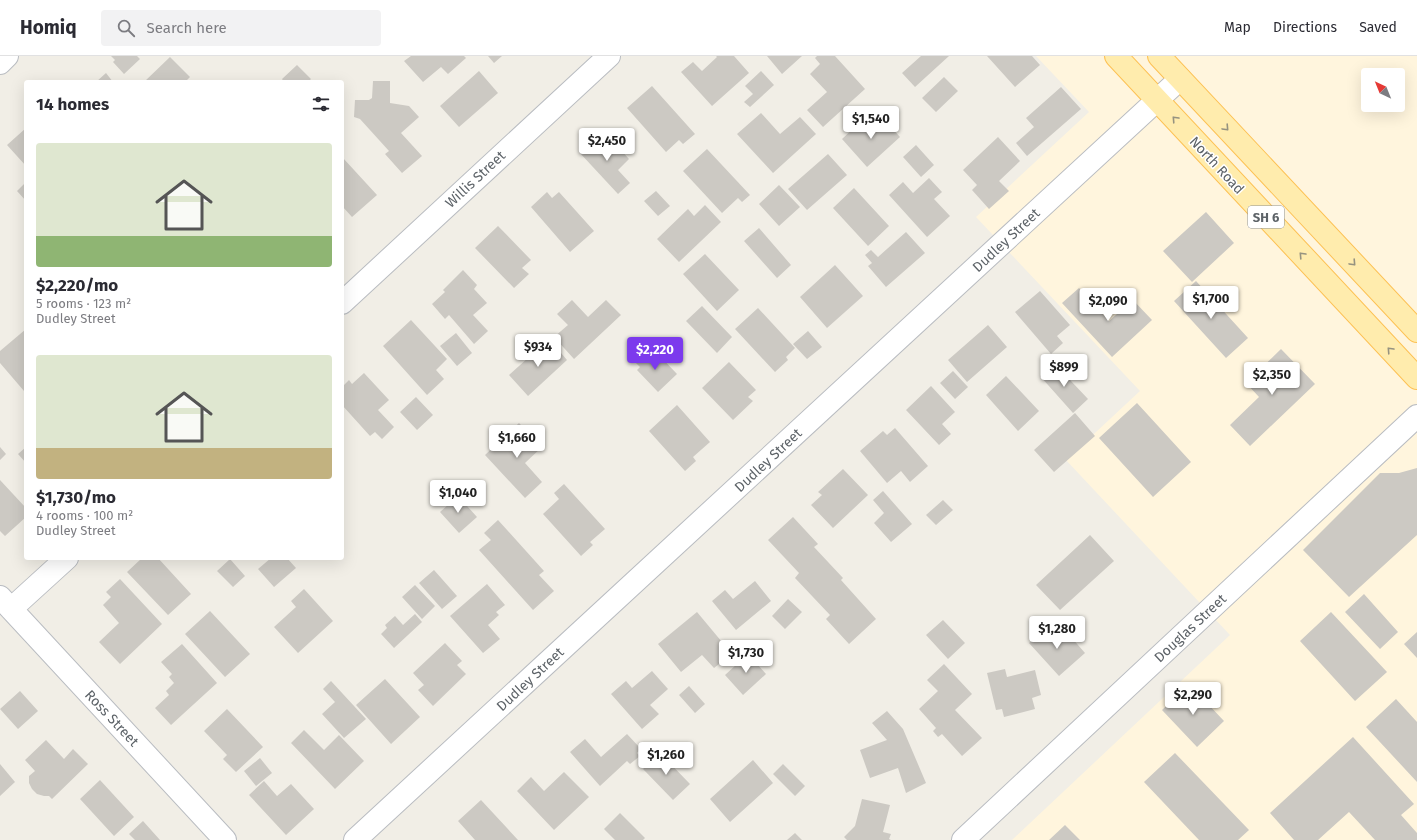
<!DOCTYPE html>
<meta charset="utf-8">
<style>
:root{--surface:#fff;--page:#f2f2f3;--text:#2b2b33;--muted:#7c7c81;--line:#e1e1e2;--accent:#7c3aed}
body{margin:0;font-family:"Fira Sans",sans-serif;background:var(--page);color:var(--text);height:100vh;display:flex;flex-direction:column;font-size:15px;white-space:nowrap}
*{box-sizing:border-box;margin:0}
p{font-size:13px;color:var(--muted)}
.icon{flex:none;width:22px;height:22px;fill:none;stroke:currentColor;stroke-width:2;stroke-linecap:round;stroke-linejoin:round}
.map{position:relative;flex:1;overflow:hidden}
.details{position:absolute;left:24px;top:24px;width:320px;height:480px;display:flex;flex-direction:column;background:var(--surface);border-radius:4px;box-shadow:0 4px 16px #0002}
.details>*{flex:none}
.needle{width:26px;rotate:317deg}
.buttons{position:absolute;left:1361px;top:12px;display:grid;gap:8px}
.buttons a{display:grid;place-items:center;width:44px;height:44px;border-radius:4px;background:var(--surface);box-shadow:0 4px 16px #0002;font-size:20px}
.price{position:absolute;translate:-50% -34px;padding:0 9px;border-radius:4px;background:#fff;color:#222;font-size:13px;line-height:26px;filter:drop-shadow(0 1px 2px #0008)}
.price::after{content:'';position:absolute;left:50%;top:24px;width:12px;height:9px;margin-left:-6px;background:inherit;clip-path:polygon(0 0,100% 0,50% 100%)}
.price.on{background:var(--accent);color:#fff}
ul{padding:0;list-style:none}
li{display:grid;align-content:center;gap:8px;height:212px;padding:0 12px}
li span{display:grid;place-items:center;height:124px;border-radius:4px;color:#555}
li>.icon{margin-inline-start:auto}
span .icon{width:72px;height:72px;fill:#fffc;stroke-width:1}
li b{font-size:17px}
h2{display:flex;justify-content:space-between;align-items:center;height:48px;padding:0 12px;font-size:17px}
header{display:flex;align-items:center;gap:24px;box-sizing:border-box;height:56px;padding:0 20px;background:var(--surface);border-bottom:1px solid var(--line)}
header strong{font-size:19px}
nav{display:flex;gap:22px;margin-inline-start:auto;font-size:14px}
.search{width:280px;height:36px;background:var(--page);display:flex;align-items:center;gap:10px;box-sizing:border-box;padding:0 14px;border-radius:4px;color:var(--muted);font-size:15px}
.map>svg:first-child{display:block}
.commercial{fill:#fff5dd;fill-rule:evenodd}
.building{fill:#ccc9c3}
.lines{fill:none;stroke-linecap:round;stroke-linejoin:round}
.minor-casing{stroke:#b9bcc1;stroke-width:24}
.major-casing{stroke:#fdc153;stroke-width:24}
.minor{stroke:#fff;stroke-width:22}
.major{stroke:#ffecad;stroke-width:22}
.oneway{stroke:#969380}
.labels{text-anchor:middle;stroke-width:3;stroke-linejoin:round;paint-order:stroke}
.shield{fill:#fff;stroke:#8e9295;stroke-width:1}
.shield-label{font-size:13px;font-weight:bold;fill:#5d6368}
.street-label{font-size:14px;fill:#5d6368;stroke:#fff}
</style>
<header>
<strong>Homiq</strong>
<div class="search"><svg class="icon" aria-label="search" viewBox="0 0 24 24"><circle cx="10" cy="10" r="6"/><path d="M15 15l6 6"/></svg>Search here</div>
<nav><a>Map</a><a>Directions</a><a>Saved</a></nav>
</header>
<div class="map">
<svg width="1417" height="784" viewBox="0 0 1417 784">
<rect width="100%" height="100%" fill="#f1eee6"/>
<path class="commercial" d="M1036,0H1417V784H1012L1230,579L1066,404L1140,335L976,161L1089,56ZM1368,19H1398V49H1368Z"/>
<path class="building" d="M111,0H137L140,3L124,18L113,6L115,4Z
M411,0H464L466,2L448,18L441,11L423,26L404,5Z
M488,0H502L494,7Z
M716,0H734L749,17L712,50L681,16L693,6L702,15L717,1Z
M767,0H802L782,18Z
M817,0H835L865,33L823,71L807,54L827,36L810,18L820,8L815,2Z
M921,0H949L915,31L902,17Z
M987,0H1032L1040,9L1015,31Z
M170,1L190,21L185,26H144Z
M297,9L311,23L308,26H284L282,23Z
M479,15L498,37L459,71L440,50Z
M761,15L774,29L750,51L744,46L753,38L745,30Z
M106,17L113,26H96Z
M944,21L958,35L936,56L922,42Z
M373,25H390V47L409,50L419,61L401,77L422,100L402,117L385,98L389,95L360,63L354,61L355,44H369L372,42Z
M652,30L695,78L683,88L679,84L666,96L627,52Z
M1061,31L1081,53L1027,100L1016,87L1034,71L1026,62Z
M761,57L780,78L800,61L816,78L773,117L737,78Z
M880,59L900,81L867,111L842,83L857,69L862,75Z
M26,72V110L7,89Z
M609,81L629,103L618,114L630,127L618,138L579,96L593,83L599,90Z
M998,81L1020,105L999,125L1009,135L989,153L972,134L977,129L963,114Z
M916,89L934,109L921,121L903,101Z
M707,93L750,139L742,146L738,142L722,157L683,115Z
M828,98L847,119L807,154L788,133Z
M343,102L377,139L352,161L342,150V103Z
M929,122L942,136L934,143L950,160L927,181L889,139L903,126L913,137Z
M26,126V145L17,135Z
M779,129L800,151L779,170L759,148Z
M854,132L889,170L868,190L833,152Z
M656,135L670,150L658,160L644,145Z
M547,136L552,142L559,136L594,175L570,196L531,151Z
M705,149L721,166L679,206L657,183L688,153L694,160Z
M1206,156L1234,187L1192,226L1163,195Z
M498,170L531,204L522,212L529,218L514,232L475,192Z
M759,172L791,209L777,222L744,185Z
M906,176L925,197L886,231L868,210L872,207L865,199L871,194L878,201Z
M705,198L739,234L717,255L683,218Z
M835,209L863,240L827,272L800,241Z
M463,214L477,229L474,233L487,247L473,259L488,275L474,288L449,259L445,263L432,248L445,236L443,234Z
M1196,225L1248,282L1226,302L1174,245Z
M1079,232L1109,265L1133,244L1152,264L1112,301L1062,247Z
M1040,235L1070,269L1057,280L1063,287L1051,298L1015,256Z
M572,244L588,261L606,244L621,259L574,303L554,281L568,269L557,258Z
M702,250L732,281L717,297L686,265Z
M758,252L795,292L786,301L788,304L775,316L735,273Z
M411,264L447,303L436,314L444,323L427,339L383,290Z
M988,269L1007,291L967,326L948,304Z
M26,273V333L24,335L0,307V295Z
M808,275L822,291L807,303L793,288Z
M456,277L472,297L457,310L440,290Z
M549,283L567,304L528,340L509,319Z
M1281,293L1315,328L1250,390L1230,369L1259,341L1246,327Z
M645,296L650,302L656,296L677,318L658,336L637,314L640,311L635,306Z
M729,306L756,334L748,341L753,345L733,364L702,332Z
M1054,307L1088,343L1073,357L1040,320Z
M953,315L968,331L955,343L940,327Z
M364,317L389,344L378,354L394,371L382,383L375,376L370,380L342,349V331L349,324L352,328Z
M1006,320L1039,355L1018,375L986,339Z
M931,330L955,356L942,368L951,378L939,389L906,354Z
M416,341L433,359L417,374L400,356Z
M1137,347L1191,406L1153,441L1099,382Z
M677,349L710,386L693,401L696,405L685,415L649,375Z
M1075,357L1095,380L1054,416L1034,394Z
M519,367L542,391L525,407L542,426L525,442L485,399Z
M895,372L928,410L910,426L901,415L887,427L860,395L883,375L887,379Z
M0,391L6,398L0,404Z
M26,391V407L18,398Z
M1417,412V479L1349,541L1303,494L1380,417H1399Z
M843,413L868,439L833,472L811,449L822,439L818,436Z
M0,424L26,452V461L5,480L0,475Z
M564,428L605,473L590,486L593,489L581,500L543,458L559,443L554,437Z
M883,435L912,468L891,486L874,467L884,457L873,444Z
M458,440L477,461L459,477L440,456Z
M943,444L953,454L936,469L926,459Z
M793,461L818,488L814,491L843,522L841,524L876,563L849,588L826,563L830,559L795,522L799,517L768,484Z
M498,464L544,515L539,519L554,535L533,554L479,494L491,484L484,477Z
M1090,479L1114,505L1060,554L1036,529Z
M142,502H158L191,538L168,559L127,516Z
M271,502H287L296,512L274,531L258,513Z
M230,503L245,520L233,531L217,515Z
M434,514L457,540L442,553L419,527Z
M120,523L162,568L120,608L99,586L119,567L103,549L111,541L106,536Z
M755,525L771,545L736,574L712,545L725,534L733,543Z
M487,528L505,549L496,556L499,559L488,569L500,583L483,597L450,560Z
M415,529L435,550L422,563L402,541Z
M304,533L333,565L298,597L274,571L296,551L291,545Z
M1364,538L1398,576L1380,593L1345,556Z
M788,543L802,556L785,573L772,560Z
M210,555L250,598L225,621L185,578Z
M697,556L732,598L714,612L702,599L681,616L658,588Z
M1331,556L1387,616L1355,645L1300,585Z
M415,558L422,566L394,592L381,578L387,572L385,569L395,560L403,569Z
M943,564L965,587L948,603L926,579Z
M1047,572L1055,581L1064,573L1085,597L1059,620L1029,587Z
M1417,576V602L1404,588Z
M445,587L462,605L457,609L466,618L433,650L418,634L424,629L413,617Z
M182,588L217,627L171,669L155,652L169,639L166,635L174,627L169,621L172,618L161,606Z
M748,598L766,618L743,639L725,619Z
M944,608L972,638L955,654L982,682L962,700L942,678L938,681L933,675L936,672L919,653L938,635L927,624Z
M1005,613L1007,621L1035,614L1041,639L1032,642L1035,653L1004,661L1002,653L996,654L987,617Z
M652,615L668,633L650,649L659,658L642,673L611,638L626,625L632,632Z
M385,623L420,661L391,688L356,649Z
M331,625L366,663L344,682L322,658L335,646L323,633Z
M1189,628L1224,665L1197,691L1162,654Z
M689,630L705,648L695,657L679,639Z
M20,635L38,655L18,673L0,653Z
M1396,643L1417,666V726L1366,671Z
M227,653L263,691L236,716L223,703L227,699L204,675Z
M887,655L903,673L926,727L906,737L898,712L870,722L860,694L887,684L872,667Z
M304,674L324,694L339,679L364,705L335,733L291,687Z
M627,678L641,693L637,697L640,700L630,708L627,705L600,730L570,696L585,683L601,701Z
M1353,681L1414,748L1401,759L1417,777V784H1375L1349,756L1318,784H1294L1270,757Z
M46,684L64,703L73,693L88,708L52,743L49,740H44L37,738L32,733L29,727V720L35,715L25,704Z
M660,697L690,728L673,744L643,713Z
M1175,697L1249,774L1238,784H1199L1144,726Z
M260,702L272,717L256,730L244,715Z
M753,704L773,727L730,766L710,743Z
M0,708L15,726L0,740Z
M783,708L805,730L795,740L773,718Z
M564,716L589,741L554,774L517,735L531,721L544,735Z
M100,724L134,761L114,780L80,743Z
M264,725L277,740L291,728L314,753L286,779L249,739Z
M862,743L890,749L883,776L891,778L889,783L891,784H847L844,781L855,770Z
M481,744L518,784H475L458,765Z
M620,757L645,782L643,784H615L604,773Z
M143,765L160,784H135L129,778Z
M1065,769L1080,784H1049Z
M795,777L802,784H787Z"/>
<g class="lines">
<defs>
<path id="minor" d="M0,7L7,0
M342,247L609,0
M0,541L225,784
M11,553L67,502
M355,784L1180,23
M963,784L1417,360"/>
<path id="major" d="M1116,0L1417,322
M1159,0L1417,275"/>
</defs>
<use href="#minor" class="minor-casing"/>
<use href="#major" class="major-casing"/>
<use href="#minor" class="minor"/>
<use href="#major" class="major"/>
</g>
<defs><path id="oneway-chevron" d="M-2-3.5L2.5 0L-2 3.5" fill="none" stroke-width="1.6" stroke-linecap="round" stroke-linejoin="round"/></defs>
<g class="oneway">
<use href="#oneway-chevron" transform="translate(1175 63) rotate(-133)"/>
<use href="#oneway-chevron" transform="translate(1226 72) rotate(47)"/>
<use href="#oneway-chevron" transform="translate(1302 199) rotate(-133)"/>
<use href="#oneway-chevron" transform="translate(1353 207) rotate(47)"/>
<use href="#oneway-chevron" transform="translate(1390 294) rotate(-133)"/>
</g>
<g class="labels">
<rect class="shield" x="1248" y="150" width="36" height="22" rx="3"/>
<g class="shield-label">
<text x="1266" y="166">SH 6</text>
</g>
<g class="street-label">
<text transform="translate(1217 109) rotate(47)" y="5">North Road</text>
<text transform="translate(475 123) rotate(-43)" y="5">Willis Street</text>
<text transform="translate(1006 184) rotate(-43)" y="5">Dudley Street</text>
<text transform="translate(768 404) rotate(-43)" y="5">Dudley Street</text>
<text transform="translate(1190 572) rotate(-43)" y="5">Douglas Street</text>
<text transform="translate(530 623) rotate(-43)" y="5">Dudley Street</text>
<text transform="translate(112 662) rotate(47)" y="5">Ross Street</text>
</g>
</g>
</svg>
<div class="buttons">
<a><svg class="needle" viewBox="-14 -14 28 28"><path d="M0-13l5 13h-10z" fill="#e53935"/><path d="M0 13l5-13h-10z" fill="#7c7c81"/></svg></a>
</div>
<b class="price" style="left:871px;top:84px">$1,540</b>
<b class="price" style="left:607px;top:106px">$2,450</b>
<b class="price" style="left:1211px;top:264px">$1,700</b>
<b class="price" style="left:1108px;top:266px">$2,090</b>
<b class="price" style="left:538px;top:312px">$934</b>
<b class="price on" style="left:655px;top:315px">$2,220</b>
<b class="price" style="left:1064px;top:332px">$899</b>
<b class="price" style="left:1272px;top:340px">$2,350</b>
<b class="price" style="left:517px;top:403px">$1,660</b>
<b class="price" style="left:458px;top:458px">$1,040</b>
<b class="price" style="left:1057px;top:594px">$1,280</b>
<b class="price" style="left:746px;top:618px">$1,730</b>
<b class="price" style="left:1193px;top:660px">$2,290</b>
<b class="price" style="left:666px;top:720px">$1,260</b>
<section class="details">
<h2>14 homes<svg class="icon" aria-label="filters" viewBox="0 0 24 24"><path d="M4 7h16M4 17h16"/><circle cx="9" cy="7" r="2"/><circle cx="15" cy="17" r="2"/></svg></h2>
<ul>
<li><span style="background:linear-gradient(#dfe7d0 75%,#8fb573 0)"><svg class="icon" aria-label="home" viewBox="0 0 24 24"><path d="M3 11l9-7 9 7M6 9v11h12V9"/></svg></span><div><b>$2,220/mo</b><p>5 rooms · 123 m²</p><p>Dudley Street</p></div></li>
<li><span style="background:linear-gradient(#dfe7d0 75%,#c2b280 0)"><svg class="icon" aria-label="home" viewBox="0 0 24 24"><path d="M3 11l9-7 9 7M6 9v11h12V9"/></svg></span><div><b>$1,730/mo</b><p>4 rooms · 100 m²</p><p>Dudley Street</p></div></li>
</ul>
</section>
</div>
